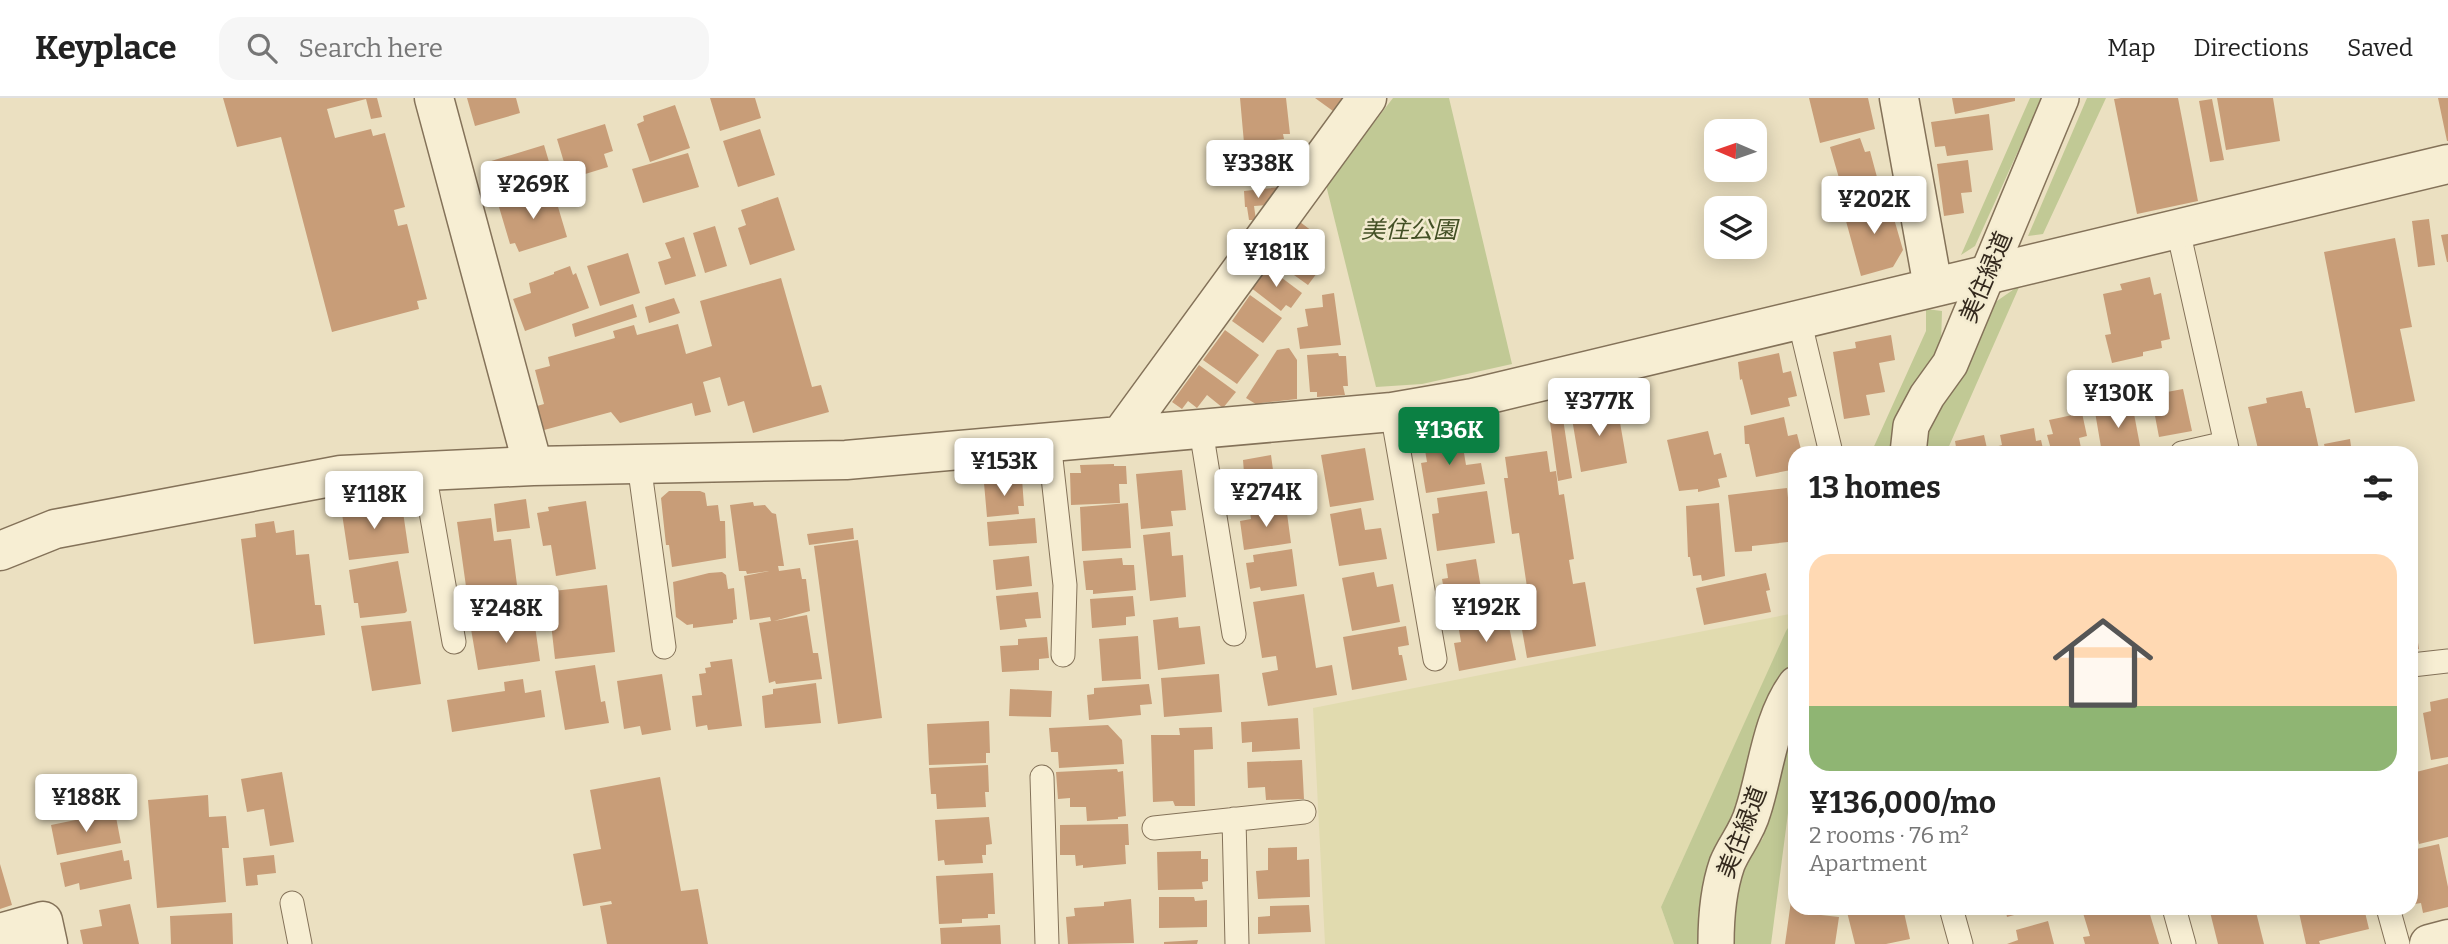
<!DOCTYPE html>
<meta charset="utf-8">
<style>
:root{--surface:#fff;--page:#f6f6f6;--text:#222;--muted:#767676;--line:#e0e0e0;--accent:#0b8043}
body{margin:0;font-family:Bitter,"Noto Sans JP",serif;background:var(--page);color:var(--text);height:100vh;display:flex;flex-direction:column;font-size:26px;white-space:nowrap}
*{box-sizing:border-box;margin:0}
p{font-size:23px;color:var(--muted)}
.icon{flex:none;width:38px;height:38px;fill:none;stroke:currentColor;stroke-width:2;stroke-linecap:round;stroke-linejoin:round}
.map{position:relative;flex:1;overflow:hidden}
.side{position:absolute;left:1788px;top:348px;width:630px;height:469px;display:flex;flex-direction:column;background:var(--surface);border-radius:21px;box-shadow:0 4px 18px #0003}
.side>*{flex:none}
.needle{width:46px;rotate:272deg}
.controls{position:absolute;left:1704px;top:21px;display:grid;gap:14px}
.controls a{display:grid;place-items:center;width:63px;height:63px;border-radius:14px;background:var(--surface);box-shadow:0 4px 18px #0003;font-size:35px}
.price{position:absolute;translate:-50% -60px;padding:0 16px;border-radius:7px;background:#fff;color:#222;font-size:23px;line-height:46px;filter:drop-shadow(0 2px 4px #0008)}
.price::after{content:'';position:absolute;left:50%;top:42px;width:21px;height:16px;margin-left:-10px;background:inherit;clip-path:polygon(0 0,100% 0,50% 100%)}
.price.current{background:var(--accent);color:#fff}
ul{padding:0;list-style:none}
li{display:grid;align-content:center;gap:14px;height:371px;padding:0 21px}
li+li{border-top:2px solid var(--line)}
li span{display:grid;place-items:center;height:217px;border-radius:21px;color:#555}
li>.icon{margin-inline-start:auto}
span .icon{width:126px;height:126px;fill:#fffc;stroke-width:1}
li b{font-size:30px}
h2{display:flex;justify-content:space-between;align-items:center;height:84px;padding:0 21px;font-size:30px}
header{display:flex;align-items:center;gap:42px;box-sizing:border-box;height:98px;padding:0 35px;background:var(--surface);border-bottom:2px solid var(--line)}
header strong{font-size:33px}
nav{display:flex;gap:38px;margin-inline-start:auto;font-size:24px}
.search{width:490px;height:63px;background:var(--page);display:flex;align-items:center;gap:18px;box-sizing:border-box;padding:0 24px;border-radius:21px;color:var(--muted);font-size:26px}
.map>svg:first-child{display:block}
.farmland{fill:#e1dbaf}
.green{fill:#c1c995}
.building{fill:#c89d78}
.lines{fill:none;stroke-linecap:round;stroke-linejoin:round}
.service-casing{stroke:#847259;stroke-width:25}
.pedestrian-casing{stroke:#847259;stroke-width:38}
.minor-casing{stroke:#847259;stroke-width:41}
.service{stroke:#f7eed3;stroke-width:23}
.pedestrian{stroke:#f7eed3;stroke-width:35}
.minor{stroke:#f7eed3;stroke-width:38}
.labels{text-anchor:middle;stroke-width:5;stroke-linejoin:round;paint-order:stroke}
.park-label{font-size:24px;font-style:italic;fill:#435025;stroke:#f3ebd0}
.street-label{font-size:24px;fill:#34291d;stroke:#f3ebd0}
</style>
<header>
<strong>Keyplace</strong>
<div class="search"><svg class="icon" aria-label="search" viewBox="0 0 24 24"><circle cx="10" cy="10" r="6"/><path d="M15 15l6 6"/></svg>Search here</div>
<nav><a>Map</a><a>Directions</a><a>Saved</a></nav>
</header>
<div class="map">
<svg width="2448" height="846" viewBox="0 0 2448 846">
<rect width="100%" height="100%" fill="#ebe0c1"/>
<path class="farmland" d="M1795,515L1661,809L1674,846H1325L1313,610Z"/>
<path class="green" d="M1393,0H1449L1512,266L1422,286L1376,289L1326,87Z
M2030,0H2042L1975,148L1961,157Z
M2087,0H2106L2043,136L2028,138Z
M2020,187L1946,355H1922L1926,329L1979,227L1987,225L1994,205Z
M1926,211L1942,213L1941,246L1892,355H1871L1926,233Z
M1795,519V567L1771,606L1706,846H1674L1661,809L1786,533Z
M1795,601V697L1788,715L1771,846H1728L1727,839L1743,769L1763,740Z"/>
<path class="building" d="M223,0H377L382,19L371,21L366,1L327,11L335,40L371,31L373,38L385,35L405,109L394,112L398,128L407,126L427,201L417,203L419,211L332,234L281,39L237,49Z
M467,0H516L520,15L475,28Z
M710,0H755L761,20L720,33Z
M1240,0H1286L1290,36H1283L1284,41L1244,45Z
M1315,0H1343L1333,13Z
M1809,0H1868L1875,31L1820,45Z
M1952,0H2015V3L1955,16Z
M2121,0H2178L2198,103L2137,116L2114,1Z
M2217,0H2273L2280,43L2226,52Z
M2438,0H2448V43H2447Z
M2212,1L2224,62L2210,64L2199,3Z
M675,7L690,50L650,64L637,26L644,23L643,18Z
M1989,16L1993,52L1947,58L1945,48L1935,49L1931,24Z
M605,26L613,53L604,56L608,69L569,81L557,41Z
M760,31L775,77L738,89L723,43Z
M1860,40L1865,54L1870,53L1881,94L1846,104L1830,49Z
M1283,44V53H1287L1288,70L1284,71L1285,82L1243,85L1240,48Z
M544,47L555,84L493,103L488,85L494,84L488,64Z
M688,55L699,89L643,105L632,71Z
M1968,62L1972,94L1961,95L1964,115L1944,118L1937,66Z
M1280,89L1268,107L1254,108L1256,122H1249L1247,109H1245L1244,93Z
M553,92L567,139L519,154L515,145L510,146L499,109Z
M778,99L795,152L750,167L738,130L746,127L741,112Z
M1888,100L1903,152L1893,169L1861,178L1843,112Z
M2429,121L2435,167L2418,169L2412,123Z
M1300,124L1312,133L1306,140L1313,146L1304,159L1320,171L1308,187L1273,162Z
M715,128L727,168L705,175L693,135Z
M2448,136V164H2447L2441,137Z
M684,139L696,178L665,187L658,164L671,160L665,145Z
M2395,140L2412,229L2400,231L2415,303L2355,315L2324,154Z
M628,155L640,195L600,208L587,168Z
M570,168L573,177L576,175L589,210L525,233L513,201L531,195L529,185L554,176V174Z
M1266,168L1302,195L1291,210L1286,207L1281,213L1250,189Z
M2150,179L2154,197L2161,195L2170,241L2161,243L2162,250L2143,254V258L2112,265L2105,237L2111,236L2103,196L2122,192L2120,186Z
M781,180L812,289L821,287L829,314L753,335L744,303L728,308L720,279L703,284L711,314L695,318L692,305L620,325L611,314L544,332L537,308L544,306L535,272L550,268L548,259L615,240L613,233L634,227L637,237L678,226L686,256L712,248L700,203Z
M1334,195L1341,247L1300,251L1297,230L1308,228L1305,211L1323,209L1322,197Z
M1250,197L1282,220L1263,245L1232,223Z
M674,200L680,215L649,225L645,209Z
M633,206L637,219L575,239L572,226Z
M1225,232L1259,257L1237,286L1203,262Z
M1891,237L1895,262L1879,265L1885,294L1866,297L1870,317L1844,321L1833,254L1856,250L1855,244Z
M1289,250L1297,262V301L1261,305L1259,308L1246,300L1277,252Z
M1338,255L1339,258H1346L1348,288H1343L1345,297L1317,299V294H1310L1307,257Z
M1779,255L1783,275L1791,273L1797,298L1788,300L1790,308L1751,317L1742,281L1740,282L1738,264Z
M1199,267L1236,294L1223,310L1207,297L1197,310L1188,303L1182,311L1172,304Z
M2183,291L2192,333L2159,339L2151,297Z
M2302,293L2306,310H2310L2319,351L2309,353L2310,355H2259L2248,309L2267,305L2266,300Z
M2132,305L2141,353L2102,355L2095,314L2113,312L2112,308Z
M1617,307L1627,365L1581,374L1571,315Z
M1562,314L1572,380L1558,383L1549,317Z
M2082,315L2087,338L2079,340L2082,355H2052L2047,337L2053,336L2049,322Z
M1784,319L1788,338L1797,336L1802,355H1796V371L1756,379L1749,346H1745L1744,328Z
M2034,330L2036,343L2041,342L2044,355H1996L1995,349L2002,347L2000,337Z
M1708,333L1714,357L1721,355L1727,379L1718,381L1720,389L1698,394V391L1679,393L1667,342Z
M1461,337L1466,367L1481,365L1485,386L1426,395L1421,365L1427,364L1425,352H1431L1430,342Z
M1984,337L1988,355H1957L1955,343Z
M2350,341L2352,355H2326L2324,346Z
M1365,350L1374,402L1330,409L1321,357Z
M1547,353L1550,374L1556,373L1559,397L1564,396L1574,461L1569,462L1573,486L1585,484L1596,548L1527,560L1516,498L1528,496L1519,435L1512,436L1504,380H1508L1505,359Z
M1271,357L1277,402L1250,405L1248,393L1236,395L1233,377L1244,375L1243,362Z
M1114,366V368H1126L1127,386H1119L1120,405L1071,407L1070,375H1081L1080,367Z
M1182,372L1186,412L1171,413L1173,428L1141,431L1136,376Z
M1022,381L1024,408H1018L1019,416L987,419L984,385Z
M1787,390L1792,439L1788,440V444L1752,448V453L1735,454L1728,397Z
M669,393H700L705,395L707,408L718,407L720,423H725L726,460L672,469L669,447H666L661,400Z
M1487,393L1495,445L1437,453L1432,416L1439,415L1437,400Z
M526,401L530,430L497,434L494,406Z
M586,403L596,471L556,478L551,447L543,448L537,415L549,413L548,409Z
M376,404L377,410L402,407L409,455L349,462L341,409Z
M753,404L754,408L765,407L772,415L776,416L784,468H778L779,473L800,470L802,481H806L810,513L774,523L807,517L813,555H818L822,581L776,586L775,583L769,585L759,525L771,523L770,519L750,522L744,478L769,473L747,476L746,473H739L730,407Z
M1128,405L1131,450L1082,453L1080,409Z
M1719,405L1725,478L1702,483L1701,477L1693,478L1690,459H1688L1686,408Z
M1286,408L1291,445L1244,452L1240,423L1251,421L1250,414Z
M1361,410L1365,432L1381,430L1387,461L1339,468L1330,416Z
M491,420L494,443L511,441L520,510L470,517L457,424Z
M1035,420L1037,445L989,448L987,424Z
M274,423L276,435L294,432L296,457L309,456L315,507H321L325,537L254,546L241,441L256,439L255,426Z
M853,430L854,441L809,447L807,436Z
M1170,434L1172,458L1183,457L1186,499L1150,503L1143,437Z
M858,442L882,620L838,626L814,448Z
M1292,451L1297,488L1261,493L1260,489L1250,491L1246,465L1254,464L1253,457Z
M1029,458L1032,488L996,492L993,462Z
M1122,460L1123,467H1134L1136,492L1093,496V492H1086L1083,463Z
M1476,461L1484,508L1448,515L1442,481L1448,480L1446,466Z
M398,463L407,513L405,515L360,520L358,505H354L349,472Z
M722,474L726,477L728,491L734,490L737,521L733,522V525L693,530V526L687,527L676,519L673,484L709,475Z
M1374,474L1377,489L1393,486L1400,524L1352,533L1342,480Z
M1766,475L1770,492L1766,493L1771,514L1704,527L1696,490Z
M607,487L615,554L555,561L550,517L556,516L553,493Z
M1038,494L1041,520L1025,521L1027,529L1000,532L996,498Z
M1304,496L1316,570L1332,567L1337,597L1268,608L1262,575L1278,572L1276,558L1262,560L1253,504Z
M1133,498L1135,518L1126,519V527L1092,530L1090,501Z
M2412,507L2419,551L2412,552Z
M1506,514L1516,562L1459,573L1454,545L1461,544L1459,532L1482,527L1481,519Z
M1178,519L1179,530L1200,528L1205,566L1158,572L1153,522Z
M534,521L540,563L478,572L471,531Z
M411,523L421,586L372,593L361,528Z
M1406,528L1409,547L1398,549L1399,557H1402L1407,582L1352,592L1343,539Z
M1138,538L1141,581L1102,583L1099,541Z
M1047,539L1049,560L1039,561V572L1002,574L1000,548L1018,547V541Z
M732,561L742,628L708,632L707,627L696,629L692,598L702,597L699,576L706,575L705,570L711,569L710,564Z
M595,567L601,604L605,603L609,625L565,632L555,573Z
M662,576L671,632L642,637L640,628L624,631L617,583Z
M1219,576L1222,614L1164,619L1161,580Z
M523,581L525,595L541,592L545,619L452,634L447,602L505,593L504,584Z
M816,585L821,625L765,630L762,598L773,596V591Z
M1149,586L1152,606L1140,607L1141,617L1089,622L1087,597L1094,596V590Z
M1010,591L1052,593L1051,619L1009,618Z
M2448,600V659L2431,662L2423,615L2431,613L2430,604Z
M1298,620L1300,651L1252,654V644L1242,645L1241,624Z
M989,623L990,655H986V665L929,667L927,626Z
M1108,627L1122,642L1124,666L1059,670L1058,654H1051L1049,630Z
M1212,629L1213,651L1194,652L1195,708H1175L1173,703L1153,704L1151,637H1180L1179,630Z
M1302,662L1304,701L1266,702L1265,689L1248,690L1247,664Z
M2448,666V739L2419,746L2412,714V675Z
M988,667L989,694H985L986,709L937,711L936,696H931L929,670Z
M1117,671L1118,674L1123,673L1126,718L1118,719V721L1087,723L1086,709H1070V700L1058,701L1056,674Z
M282,674L294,744L270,748L264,711L247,714L241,681Z
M660,679L681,793L698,791L708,846H607L600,808L612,806L611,803L583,808L573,756L601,751L590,692Z
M208,697L209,719L226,718L229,750H222L226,804L157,810L148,702Z
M115,714L121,745L57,757L51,727Z
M989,719L992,746L986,747V757H982L983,765L945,767L944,762L938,763L935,722Z
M1128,726L1129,747H1125L1126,766L1083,770V767L1076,768L1075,757H1060V727Z
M2439,746L2448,789V809L2423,815L2421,805L2415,806L2412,793V752Z
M1297,749V762L1309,761L1310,799L1258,801L1256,773L1268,772V750Z
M122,752L124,763L129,762L132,781L80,792L79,785L65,789L60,765Z
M1201,753V761H1208V783L1202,784L1203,791L1158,792L1157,754Z
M274,757L276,775L257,777L258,787L246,788L243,760Z
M0,766L12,807L0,811Z
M993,775L995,816H988V820L962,821V825L939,826L936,778Z
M1159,799H1194L1195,803L1207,802V829L1159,830Z
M1131,801L1134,845L1068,846L1066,819L1075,818L1074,810L1104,808V804Z
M1791,803H1796V810H1822L1821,817L1839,819L1835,846H1785Z
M130,806L139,846H83L80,832L102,828L99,812Z
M1309,807L1311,834L1258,836V819L1270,818V808Z
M1846,810H1903L1910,841L1886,846H1855Z
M2005,810H2036V811L2007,819Z
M2100,810H2148L2159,846H2085L2083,839L2090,838L2083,815Z
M2209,810H2255L2264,846H2218Z
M2298,810H2364L2369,831L2319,843L2320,846H2306Z
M232,815L233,846H171L170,818Z
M2048,823L2054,846H2007L2018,842L2016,832Z
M1000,827L1001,846H941L940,830Z
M1198,842L1197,846H1164V844Z"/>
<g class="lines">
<defs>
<path id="service" d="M2178,132L2228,355
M1799,221L1831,355
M1392,314L1435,561
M1201,332L1234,536
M1049,343L1065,487L1063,557
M2182,355L2226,345
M639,366L664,549
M424,374L454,544
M2412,567L2448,563
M1042,679L1047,846
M1234,721L1237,846
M1154,730L1304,714
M292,805L300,846
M1951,810L1961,846
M2174,810L2184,846
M2388,810L2398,846"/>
<path id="pedestrian" d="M1908,355L1911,328L1927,298L1950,266L2061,0
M1716,846C1716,819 1718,792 1727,766C1734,748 1747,735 1753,713C1766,673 1770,621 1796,586"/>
<path id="minor" d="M434,0L533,368
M1899,0L1933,189
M1121,337L1367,0
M0,453L55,431L341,377L533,368L846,362L1392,314L1473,300L2448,66
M0,835L43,823L48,846
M2429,846L2448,841"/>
</defs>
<use href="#service" class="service-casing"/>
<use href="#pedestrian" class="pedestrian-casing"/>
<use href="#minor" class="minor-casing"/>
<use href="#service" class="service"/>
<use href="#pedestrian" class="pedestrian"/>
<use href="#minor" class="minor"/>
</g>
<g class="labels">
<g class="park-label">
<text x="1409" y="140">美住公園</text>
</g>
<g class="street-label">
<text transform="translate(1986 179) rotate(-67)" y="8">美住緑道</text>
<text transform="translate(1742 734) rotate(-69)" y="8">美住緑道</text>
</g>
</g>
</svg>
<div class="controls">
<a><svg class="needle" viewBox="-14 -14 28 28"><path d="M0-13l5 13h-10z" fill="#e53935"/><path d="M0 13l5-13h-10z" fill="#767676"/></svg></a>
<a><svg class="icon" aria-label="layers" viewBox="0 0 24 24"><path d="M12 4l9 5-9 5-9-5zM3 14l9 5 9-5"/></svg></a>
</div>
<b class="price" style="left:1258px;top:102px">¥338K</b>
<b class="price" style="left:533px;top:123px">¥269K</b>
<b class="price" style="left:1874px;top:138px">¥202K</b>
<b class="price" style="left:1276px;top:191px">¥181K</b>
<b class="price" style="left:2118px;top:332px">¥130K</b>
<b class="price" style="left:1599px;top:340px">¥377K</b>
<b class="price current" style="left:1449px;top:369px">¥136K</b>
<b class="price" style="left:1004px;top:400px">¥153K</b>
<b class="price" style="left:1266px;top:431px">¥274K</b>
<b class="price" style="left:374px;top:433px">¥118K</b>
<b class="price" style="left:1486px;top:546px">¥192K</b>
<b class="price" style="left:506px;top:547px">¥248K</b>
<b class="price" style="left:86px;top:736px">¥188K</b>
<section class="side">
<h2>13 homes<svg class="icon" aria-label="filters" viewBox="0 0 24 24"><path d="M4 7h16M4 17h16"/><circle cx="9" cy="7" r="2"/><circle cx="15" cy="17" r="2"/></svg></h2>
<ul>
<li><span style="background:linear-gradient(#ffd9b3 70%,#8fb573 0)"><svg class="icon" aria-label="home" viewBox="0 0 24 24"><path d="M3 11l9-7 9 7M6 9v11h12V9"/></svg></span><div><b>¥136,000/mo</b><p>2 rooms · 76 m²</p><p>Apartment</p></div></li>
</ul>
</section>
</div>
